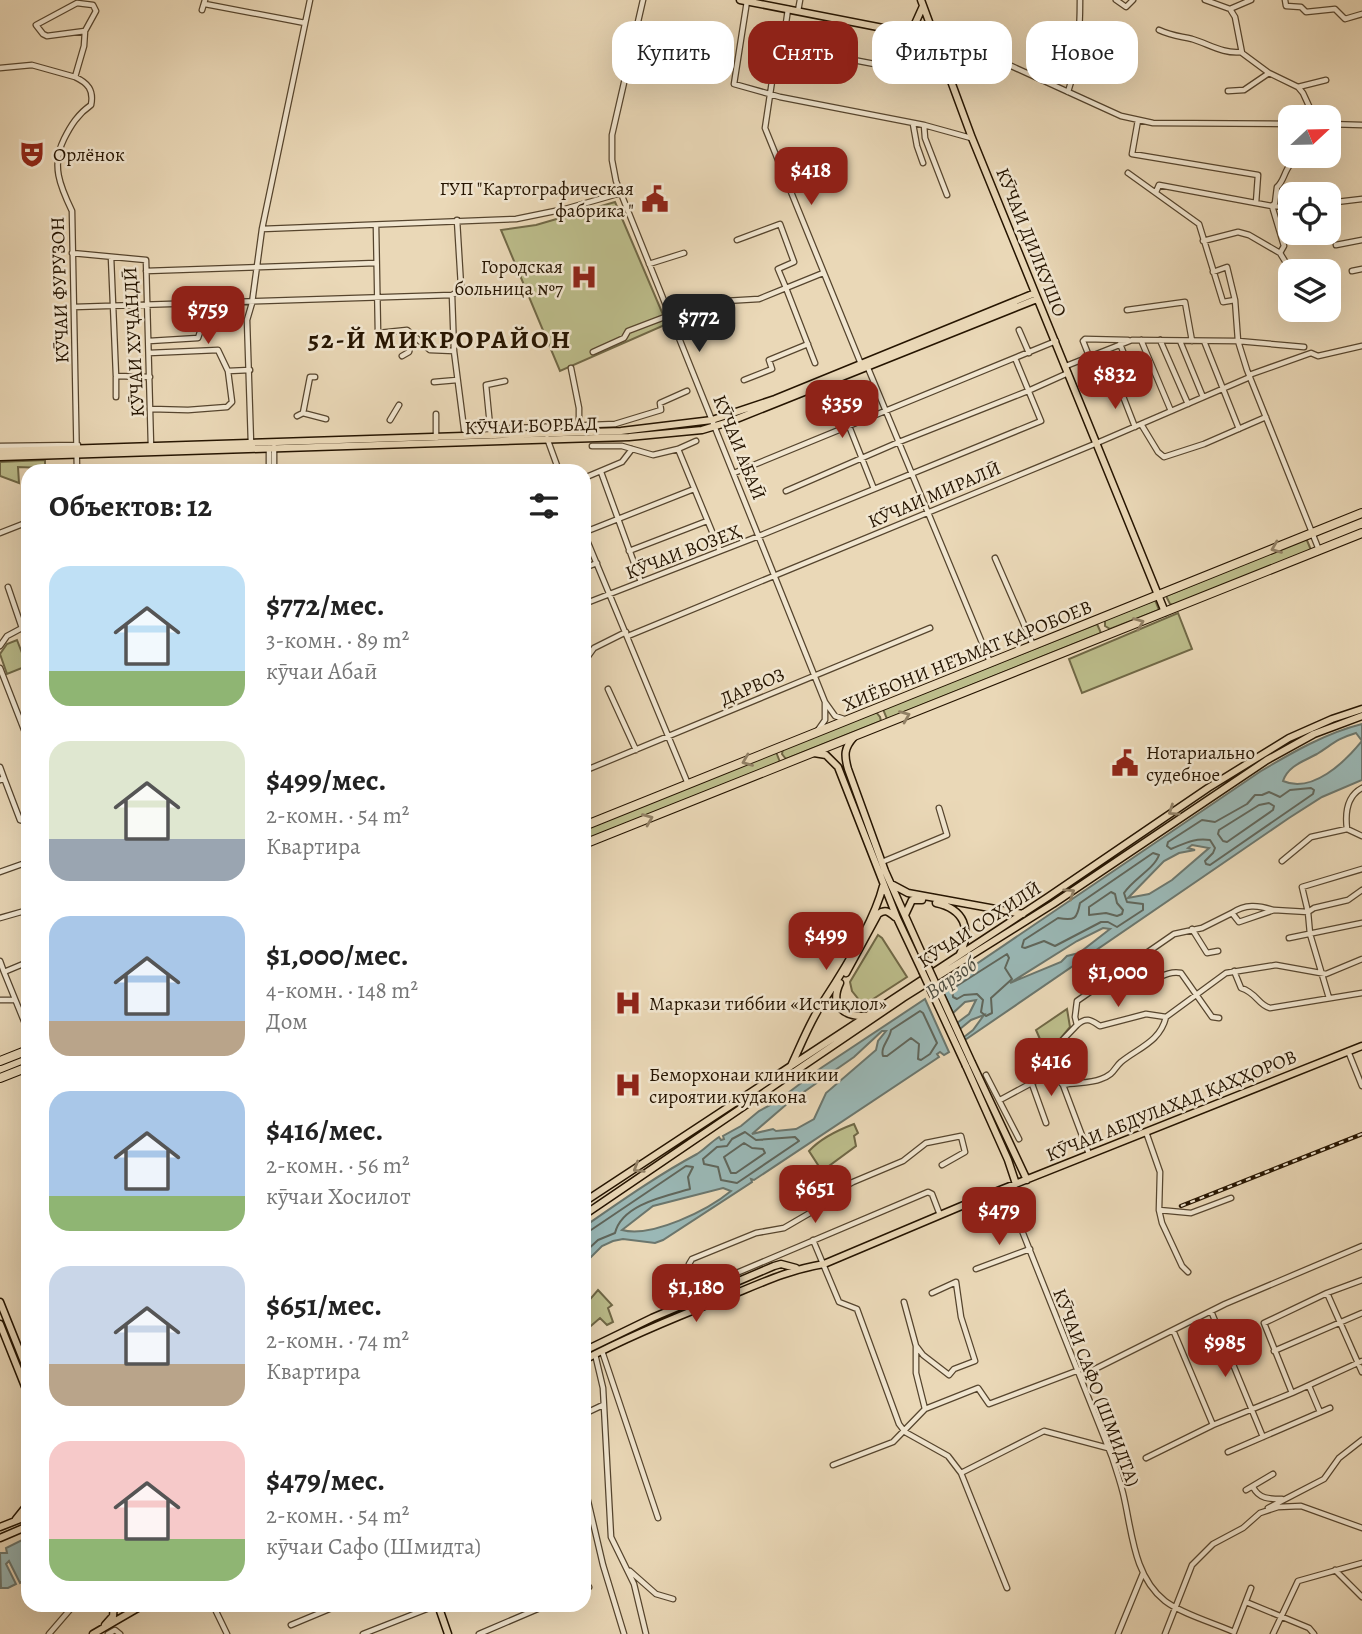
<!DOCTYPE html>
<html lang="ru">
<meta charset="utf-8">
<style>
:root{--surface:#fff;--page:#f6f6f6;--text:#222;--muted:#767676;--accent:#8f2418}
body{margin:0;font-family:Alegreya,serif;background:var(--page);color:var(--text);height:100vh;display:flex;flex-direction:column;font-size:26px;white-space:nowrap}
*{box-sizing:border-box;margin:0}
p{font-size:23px;color:var(--muted)}
.icon{flex:none;width:38px;height:38px;fill:none;stroke:currentColor;stroke-width:2;stroke-linecap:round;stroke-linejoin:round}
.map{position:relative;flex:1;overflow:hidden}
.side{position:absolute;left:21px;top:464px;width:570px;height:1148px;display:flex;flex-direction:column;background:var(--surface);border-radius:21px;box-shadow:0 7px 28px #0002}
.side>*{flex:none}
.top-card{position:absolute;left:612px;top:21px;width:644px;height:63px;display:flex;gap:14px}
.needle{width:46px;rotate:68deg}
.controls{position:absolute;left:1278px;top:105px;display:grid;gap:14px}
.controls a{display:grid;place-items:center;width:63px;height:63px;border-radius:14px;background:var(--surface);box-shadow:0 7px 28px #0002;font-size:35px}
.price{position:absolute;translate:-50% -60px;padding:0 16px;border-radius:14px;background:var(--accent);color:#fff;font-size:23px;line-height:46px;filter:drop-shadow(0 2px 4px #0008)}
.price::after{content:'';position:absolute;left:50%;top:42px;width:21px;height:16px;margin-left:-10px;background:inherit;clip-path:polygon(0 0,100% 0,50% 100%)}
.price.current{background:#222;color:#fff}
ul{padding:0;list-style:none}
li{display:flex;align-items:center;gap:21px;height:175px;padding:0 28px}
li span{display:grid;place-items:center;flex:none;width:196px;height:140px;border-radius:21px;color:#555}
li>.icon{margin-inline-start:auto}
span .icon{width:84px;height:84px;fill:#fffc;stroke-width:1}
li b{font-size:30px}
h2{display:flex;justify-content:space-between;align-items:center;height:84px;padding:0 28px;font-size:30px}
.tag{padding:0 24px;border-radius:21px;background:var(--surface);box-shadow:0 7px 28px #0002;font-size:24px;line-height:63px}
.tag.current{background:var(--accent);color:#fff}
.map>svg:first-child{display:block}
.green{fill:#bcbd8b;stroke:#706846;stroke-width:2}
.water{fill:#9ab8b6;stroke:#6b766d;stroke-width:2;fill-rule:evenodd}
.lines{fill:none;stroke-linecap:round;stroke-linejoin:round}
.shore{stroke:#60665b;stroke-width:2}
.minor-casing{stroke:#56452e;stroke-width:7}
.major-casing{stroke:#251400;stroke-width:9}
.highway-casing{stroke:#251400;stroke-width:10}
.minor{stroke:#f1e6d0;stroke-width:4.5}
.major{stroke:#ead8b7;stroke-width:6}
.highway{stroke:#ead8b7;stroke-width:8}
.rail-casing{stroke:#251400;stroke-width:4.5}
.rail{stroke:#f1e6d0;stroke-width:2;stroke-dasharray:5;stroke-linecap:butt}
.major-bridge-casing{stroke:#251400;stroke-width:9;stroke-linecap:butt}
.major-bridge{stroke:#ead8b7;stroke-width:6}
.oneway{stroke:#918065}
.labels{text-anchor:middle;stroke-width:5;stroke-linejoin:round;paint-order:stroke}
.poi-label{font-size:19px;fill:#251400;stroke:#f1e6d0;text-anchor:start}
.street-label{font-size:19px;fill:#251400;stroke:#f1e6d0}
.water-label{font-size:21px;font-style:italic;fill:#4e4d40;stroke:#f1e6d0}
.district-label{font-size:26px;font-weight:bold;letter-spacing:2px;fill:#251400;stroke:#f1e6d0}
</style>
<div class="map">
<svg width="1362" height="1634" viewBox="0 0 1362 1634">
<rect width="100%" height="100%" fill="#ead8b7"/>
<filter id="stains"><feTurbulence type="fractalNoise" baseFrequency=".00286" numOctaves="4"/><feColorMatrix values="0 0 0 0 .2 0 0 0 0 .09 0 0 0 0 .02 0 0 0 .5 -.17"/></filter>
<radialGradient id="worn" r=".72"><stop offset=".6" stop-color="#630" stop-opacity="0"/><stop offset="1" stop-color="#630" stop-opacity=".3"/></radialGradient>
<path class="green" d="M615,202L667,324L560,371L501,230L536,225Z
M45,460V468L18,467L19,483L0,476V462Z
M1306,538L1311,550L1173,605L1170,604L1166,596Z
M1155,600L1159,610L1110,629L1105,626V620Z
M1178,613L1192,649L1082,693L1069,659Z
M1097,624L1101,633L887,719L883,709Z
M17,640L27,666L7,674L0,654L7,644Z
M876,712L880,717L881,721L786,759L782,754L783,749Z
M776,752L780,762L585,840V829Z
M878,935L882,938L907,977L870,1001H860L852,991L850,982Z
M1067,1009L1070,1027L1047,1055L1036,1030Z
M854,1124L858,1133L854,1136L856,1146L822,1171L809,1151C821,1138 838,1130 854,1124Z
M598,1290L612,1305L608,1308L613,1322L607,1325L600,1318L585,1331V1305Z"/>
<path class="water" d="M1362,724V780L1322,797L1289,818L965,1040L964,1037L973,1030L984,1015L971,1020L960,1029L957,1023L969,1014L976,1000L965,1002L953,1013L941,988L1261,771C1293,752 1326,733 1362,724ZM1356,733L1362,741C1345,762 1312,794 1283,781C1288,766 1304,761 1317,754C1333,744 1336,739 1356,733ZM1192,845L1209,848L1172,880L1149,894L1128,898L1164,861L1179,853L1195,850L1188,848ZM1103,928L1110,929L1079,953L1067,956L1061,962L1010,983L1077,941Z
M925,999L949,1052L944,1055L940,1052L937,1054L939,1057L754,1180L751,1179L752,1182L663,1240L655,1243L623,1239L613,1241L602,1246L589,1259L585,1271V1226C621,1201 658,1175 697,1154C705,1149 711,1142 719,1137L721,1140L724,1139L723,1136L741,1126L759,1111L776,1102L821,1068ZM882,1031H886L878,1041L876,1050L826,1093L814,1119L796,1129L776,1131L773,1129L752,1134L788,1103L854,1057ZM723,1188L731,1191C708,1210 652,1238 622,1230L653,1206Z
M28,1537V1577L20,1583L9,1561L6,1564L16,1584L8,1588H1L0,1553H7L6,1548Z"/>
<g class="lines">
<path class="shore" d="M1311,788L1314,790L1313,794L1210,865L1206,864L1205,861L1213,853L1215,848L1210,840C1193,838 1186,843 1171,849L1167,846L1168,842L1202,820L1215,822L1247,804L1255,795H1262L1269,792L1280,797L1290,790Z
M1269,803L1274,806L1273,810L1227,842L1223,841L1218,834L1219,830L1259,805Z
M1153,853L1159,855C1154,869 1133,879 1124,893L1127,902L1143,904V910L1117,927L1108,922H1101L1055,946L1044,941L1025,948L1022,947L1024,940L1058,918C1075,921 1077,919 1080,903Z
M1111,892L1115,894L1117,903L1123,910L1122,914L1117,916L1106,913L1089,915V907Z
M1007,954L1009,958L1005,968L1012,979L991,998L992,1013L986,1016L981,1012L983,1000L977,994L964,995L957,999L953,997L952,989Z
M920,1011L923,1013L937,1043L930,1054L921,1060L918,1059L919,1044L911,1038L887,1056H883C880,1047 890,1039 891,1030Z
M745,1132L756,1140L795,1137L799,1141L737,1183L721,1180L718,1167L704,1164L703,1159L717,1147L727,1146L732,1139Z
M744,1143L752,1148L763,1149L765,1153L736,1173H731L724,1157Z
M584,1231L591,1230L686,1166L693,1167L688,1177L690,1189C666,1196 622,1204 615,1233L598,1240L584,1253"/>
<defs>
<path id="minor" d="M643,0L612,135V160L616,181L825,702L835,716L844,719
M1116,0L1126,7L1133,0
M1205,0L1230,9L1251,0
M1285,0L1286,6L1301,7L1306,12L1335,9L1345,19L1362,14
M747,1L734,84L780,97L924,125L971,138
M205,4L305,23
M788,9L783,44L785,47L885,66L948,75
M1230,9L1235,17L1242,53L1269,73L1298,87L1303,93L1314,117
M202,10L205,0
M798,11L800,0
M1159,30C1172,36 1179,36 1192,39C1209,44 1223,54 1241,52
M936,39L996,59L1121,116L1153,123L1290,124
M777,48L765,128L861,364
M0,68L32,65L75,77
M1298,87L1326,80
M1228,91L1244,90L1269,73
M1068,92C1078,61 1080,33 1080,0
M1138,120L1132,154L1258,175L1256,203
M913,124L917,146L923,163
M1328,124L1362,125
M924,125L925,138L947,195
M1128,173L1199,224L1223,302L1235,300
M1156,192L1159,185L1272,206L1290,207
M1328,203L1362,199
M376,225L378,333L407,330L430,350L454,351
M262,229L516,219L565,209L621,193
M1304,233L1307,241
M1203,241L1238,232L1249,235L1280,253L1291,271
M1336,245L1362,240
M72,253L146,260L151,447
M1280,253L1284,246L1272,206L1275,203L1277,187C1284,181 1284,172 1290,165
M111,257L116,376L150,377
M649,264L684,253
M146,271L376,263
M1352,271L1362,269
M1213,272L1227,267L1235,300L1238,341L1304,347
M452,295L454,351L464,429
M74,307L452,295L459,291L461,286L457,220
M710,307L725,301L759,299L786,288L778,269L794,262L780,224L737,240
M1127,310L1185,302L1192,341
M1019,330L1029,353
M1141,340L1171,411
M1160,340L1188,404
M149,341L198,338L203,323L223,321V304
M1180,341L1203,397
M1204,341L1239,429
M1120,344L1133,376
M593,352L624,338L628,331L670,315
M149,353L218,350L228,371
M402,356L409,352L413,336
M1089,356L1083,341L1085,339L1128,340
M815,363L786,288L823,273
M1066,366L1132,340L1238,341L1247,370L1319,550
M571,368L579,408V428
M868,368L990,662
M1249,375L1311,353L1318,356L1362,346
M116,377V397
M744,380L772,369L769,360L808,344
M434,382L457,380
M832,383L874,489
M1119,386L1135,427
M151,409L188,410L227,407L232,402L228,371L250,370
M303,413L326,419
M297,416L303,413L310,377H315
M390,420L399,405
M1141,424L1158,452L1164,457L1204,444L1266,417
M464,430L615,424L661,410L660,403L687,391
M491,436L486,385L505,381
M436,438V414
M547,438L559,471
M251,444L247,320L252,303L262,229L310,0
M0,446L78,445
M592,446H622L653,455L678,449L696,441
M274,447V471
M269,448V471
M678,449L720,551
M77,471L72,211C60,186 51,165 64,139C71,125 78,114 91,105C94,90 88,83 75,77L84,46L85,31L96,11L93,5L77,3L36,25L43,34L47,36L85,31
M601,472L641,582
M734,473L1056,341
M584,478L622,462L632,449
M786,491L899,442L1028,391L1068,373
M585,532L694,489
M0,533L28,522
M584,533L688,784
M629,551L707,521
M995,558L1033,645
M584,568L597,563
M8,587L22,628L28,627
M584,604L759,536L1041,421L1015,358
M628,636L1097,443L1250,377
M0,646L7,636L22,628
M584,662L594,648L626,632
M0,668L28,740
M608,689L636,750
M818,730L825,720V702
M0,767L4,778
M584,771L930,628
M0,780L4,778L20,820L28,822
M1347,829C1345,813 1347,796 1362,788
M1282,861L1311,837L1347,829L1362,836
M882,862L947,835L939,808
M0,872L28,862
M1232,913C1245,904 1258,905 1273,910
M0,918L28,910
M1192,929L1207,953L1218,951
M1289,938L1362,923
M0,961L4,972
M28,962L4,972L28,1031
M1134,962L1144,983C1156,980 1168,970 1181,973L1212,1017L1219,1018
M1234,971L1241,988C1257,993 1258,1005 1270,1008L1362,993
M1329,998L1310,934L1308,912L1302,887L1362,869
M0,1000H15
M1077,1025C1087,1016 1092,1021 1100,1026L1146,1014L1166,1017
M1348,1051L1362,1086
M986,1075L1019,1139
M1032,1084L1046,1123
M1063,1085C1075,1082 1089,1084 1101,1079C1115,1074 1113,1069 1121,1062C1138,1048 1160,1042 1166,1017L1226,973L1276,965L1326,974L1362,959
M1000,1100L1039,1079L1046,1073
M1146,1132L1160,1172L1159,1210L1162,1223L1182,1266L1188,1272
M1089,1154L1063,1085L1054,1075L1046,1073L1044,1068L1053,1050L1077,1025L1075,1017L1077,1001L1174,934L1202,928L1232,913L1239,922L1274,910L1308,912L1314,908L1348,900L1362,890
M1005,1188L1112,1457C1116,1469 1120,1481 1123,1493C1132,1530 1133,1576 1165,1601C1182,1614 1214,1623 1234,1632
M1159,1210L1191,1213L1231,1198
M813,1240L839,1302L857,1309L899,1424L905,1432L948,1456L961,1473L1007,1588
M976,1269L1030,1249
M727,1277L928,1192L932,1194L940,1215
M1327,1293L1362,1372
M699,1298L689,1264L692,1259L756,1233L784,1228L815,1210L835,1192L853,1182L903,1161L926,1143L961,1136L965,1152L942,1165
M1211,1311L1263,1437
M1173,1330L1213,1425
M917,1347L923,1355L949,1375L954,1369L975,1361L961,1317L956,1282L932,1293
M602,1351L658,1518
M1274,1351L1362,1313
M595,1354L603,1388L611,1537L634,1584L646,1634
M1081,1376L1225,1304L1362,1246
M1309,1386L1320,1412
M1292,1393L1264,1323L1327,1293L1362,1280
M925,1409L978,1388L989,1404L1079,1370
M584,1414L603,1405
M1228,1452L1330,1408
M1146,1458L1213,1425L1292,1393L1362,1361
M833,1465L893,1442L925,1409L916,1373V1346L904,1302
M961,1473L1044,1431L1108,1448
M584,1484L603,1565L624,1634
M1253,1487C1259,1499 1269,1499 1282,1499
M1246,1490L1273,1474
M1268,1508L1324,1479L1339,1458L1362,1440
M1335,1570L1362,1597
M630,1571L656,1594L673,1599
M584,1589L589,1587
M1246,1602L1309,1628L1314,1634
M213,1605L227,1634
M291,1625L339,1605
M1234,1632L1251,1588
M49,1634L74,1605
M108,1634L115,1630L120,1634
M363,1634L437,1605
M479,1634L547,1605
M1118,1634L1143,1573
M1165,1634L1192,1565L1213,1544L1243,1528L1260,1513L1278,1507L1301,1506L1362,1528
M1273,1634L1298,1581L1362,1563"/>
<path id="major" d="M740,0L934,38
M921,0L972,138L1165,612
M901,33L914,26L923,6
M941,57L948,48L961,46
M0,451L621,431L712,420L775,399L1035,293
M0,457L629,437L702,430L729,422L1037,299
M854,737C844,748 844,755 848,769L885,871L928,967
M814,753L826,755L838,767L897,918L922,971
M893,885L908,893L1023,914
M936,903C964,909 972,929 960,954
M905,915L912,900H922
M846,973L878,914C885,909 888,911 895,917
M840,983C829,1006 844,1017 866,1016
M972,1063L1027,1180
M791,1066C801,1045 810,1021 823,1002C844,970 874,922 883,886
M966,1066L1008,1160L1016,1184
M584,1202L1048,897L1208,788L1289,738L1332,719L1362,709
M584,1215L903,998L1053,904L1267,760L1314,734L1362,716
M0,1302L28,1372
M0,1324L28,1394
M584,1351L652,1318L774,1266L781,1264L796,1268
M584,1360C629,1336 676,1317 722,1299C757,1285 787,1270 824,1264L990,1194L1362,1046
M16,1519L28,1504
M0,1527L28,1516
M0,1538L28,1526
M123,1605L137,1607
M438,1605L448,1634
M105,1625L113,1616L114,1605
M93,1634L143,1605"/>
<path id="highway" d="M584,826L1362,513
M584,844L1362,533
M0,1061L28,1050
M0,1078L28,1067"/>
</defs>
<use href="#minor" class="minor-casing"/>
<use href="#major" class="major-casing"/>
<use href="#highway" class="highway-casing"/>
<use href="#minor" class="minor"/>
<use href="#major" class="major"/>
<use href="#highway" class="highway"/>
<defs>
<path id="rail" d="M1181,1206L1362,1134"/>
</defs>
<use href="#rail" class="rail-casing"/>
<use href="#rail" class="rail"/>
<defs>
<path id="major-bridge" d="M928,967L972,1063
M922,971L966,1066"/>
</defs>
<use href="#major-bridge" class="major-bridge-casing"/>
<use href="#major-bridge" class="major-bridge"/>
</g>
<defs><path id="oneway-chevron" d="M-2-3.5L2.5 0L-2 3.5" fill="none" stroke-width="1.6" stroke-linecap="round" stroke-linejoin="round" transform="scale(1.75)"/></defs>
<g class="oneway">
<use href="#oneway-chevron" transform="translate(1276 548) rotate(158)"/>
<use href="#oneway-chevron" transform="translate(1139 623) rotate(-22)"/>
<use href="#oneway-chevron" transform="translate(905 716) rotate(-22)"/>
<use href="#oneway-chevron" transform="translate(747 761) rotate(158)"/>
<use href="#oneway-chevron" transform="translate(1173 811) rotate(146)"/>
<use href="#oneway-chevron" transform="translate(648 819) rotate(-22)"/>
<use href="#oneway-chevron" transform="translate(1070 893) rotate(-34)"/>
<use href="#oneway-chevron" transform="translate(638 1168) rotate(148)"/>
</g>
<defs>
<symbol id="theatre-bare" viewBox="-9 -9 18 18"><path d="M-5-5.5Q0-4 5-5.5V0Q5 5 0 6Q-5 5-5 0ZM-3.3-2.5H-1v1.5H-3.3ZM1-2.5H3.3v1.5H1ZM-2.8 1Q0 5.5 2.8 1Z" fill="#8f2418" stroke="#f1e6d0" stroke-width="2.5" paint-order="stroke"/></symbol>
<symbol id="civic-bare" viewBox="-9 -9 18 18"><path d="M-.6-6.5H3V-4.5H.6V-3L4-1V1h2V6H-6V1h2V-1L-.6-3ZM-1.2 2.5V6h2.4V2.5Z" fill="#8f2418" stroke="#f1e6d0" stroke-width="2.5" paint-order="stroke"/></symbol>
<symbol id="hospital-bare" viewBox="-9 -9 18 18"><path d="M-5-5h3v3.5h4V-5h3V5h-3V1.5h-4V5h-3Z" fill="#8f2418" stroke="#f1e6d0" stroke-width="2.5" paint-order="stroke"/></symbol>
</defs>
<g fill-rule="evenodd">
<use href="#theatre-bare" x="13" y="135" width="38" height="38"/>
<use href="#civic-bare" x="636" y="180" width="38" height="38"/>
<use href="#hospital-bare" x="565" y="258" width="38" height="38"/>
<use href="#civic-bare" x="1106" y="744" width="38" height="38"/>
<use href="#hospital-bare" x="609" y="984" width="38" height="38"/>
<use href="#hospital-bare" x="609" y="1066" width="38" height="38"/>
</g>
<g class="labels">
<g class="poi-label">
<text x="53" y="161">Орлёнок</text>
<text x="634" y="195" text-anchor="end">ГУП "Картографическая<tspan x="634" dy="22">фабрика "</tspan></text>
<text x="563" y="273" text-anchor="end">Городская<tspan x="563" dy="22">больница №7</tspan></text>
<text x="1146" y="759">Нотариально<tspan x="1146" dy="22">судебное</tspan></text>
<text x="649" y="1010">Маркази тиббии «Истиқлол»</text>
<text x="649" y="1081">Беморхонаи клиникии<tspan x="649" dy="22">сироятии кудакона</tspan></text>
</g>
<g class="street-label">
<text transform="translate(1032 242) rotate(68)" y="7">КӮЧАИ ДИЛКУШО</text>
<text transform="translate(59 290) rotate(-92)" y="7">КӮЧАИ ФУРУЗОН</text>
<text transform="translate(133 342) rotate(-93)" y="7">КӮЧАИ ХУҶАНДӢ</text>
<text transform="translate(531 425) rotate(-2)" y="7">КӮЧАИ БОРБАД</text>
<text transform="translate(740 447) rotate(68)" y="7">КӮЧАИ АБАӢ</text>
<text transform="translate(934 494) rotate(-23)" y="7">КӮЧАИ МИРАЛӢ</text>
<text transform="translate(683 551) rotate(-21)" y="7">КӮЧАИ ВОЗЕҲ</text>
<text transform="translate(967 655) rotate(-22)" y="7">ХИЁБОНИ НЕЪМАТ ҚАРОБОЕВ</text>
<text transform="translate(752 686) rotate(-23)" y="7">ДАРВОЗ</text>
<text transform="translate(979 924) rotate(-33)" y="7">КӮЧАИ СОҲИЛӢ</text>
<text transform="translate(1171 1105) rotate(-22)" y="7">КӮЧАИ АБДУЛАҲАД ҚАҲҲОРОВ</text>
<text transform="translate(1097 1387) rotate(69)" y="7">КӮЧАИ САФО (ШМИДТА)</text>
</g>
<g class="water-label">
<text transform="translate(951 978) rotate(-34)" y="7">Варзоб</text>
</g>
<g class="district-label">
<text x="440" y="348">52-Й МИКРОРАЙОН</text>
</g>
</g>
<rect width="100%" height="100%" filter="url(#stains)"/>
<rect width="100%" height="100%" fill="url(#worn)"/>
</svg>
<div class="controls">
<a><svg class="needle" viewBox="-14 -14 28 28"><path d="M0-13l5 13h-10z" fill="#e53935"/><path d="M0 13l5-13h-10z" fill="#767676"/></svg></a>
<a><svg class="icon" aria-label="locate" viewBox="0 0 24 24"><circle cx="12" cy="12" r="6"/><path d="M12 2v4M12 18v4M2 12h4M18 12h4"/></svg></a>
<a><svg class="icon" aria-label="layers" viewBox="0 0 24 24"><path d="M12 4l9 5-9 5-9-5zM3 14l9 5 9-5"/></svg></a>
</div>
<b class="price" style="left:811px;top:207px">$418</b>
<b class="price" style="left:208px;top:346px">$759</b>
<b class="price current" style="left:699px;top:354px">$772</b>
<b class="price" style="left:1115px;top:411px">$832</b>
<b class="price" style="left:842px;top:440px">$359</b>
<b class="price" style="left:826px;top:972px">$499</b>
<b class="price" style="left:1118px;top:1009px">$1,000</b>
<b class="price" style="left:1051px;top:1098px">$416</b>
<b class="price" style="left:815px;top:1225px">$651</b>
<b class="price" style="left:999px;top:1247px">$479</b>
<b class="price" style="left:696px;top:1324px">$1,180</b>
<b class="price" style="left:1225px;top:1379px">$985</b>
<div class="top-card">
<a class="tag">Купить</a>
<a class="tag current">Снять</a>
<a class="tag">Фильтры</a>
<a class="tag">Новое</a>
</div>
<section class="side">
<h2>Объектов: 12<svg class="icon" aria-label="filters" viewBox="0 0 24 24"><path d="M4 7h16M4 17h16"/><circle cx="9" cy="7" r="2"/><circle cx="15" cy="17" r="2"/></svg></h2>
<ul>
<li><span style="background:linear-gradient(#bfe0f5 75%,#8fb573 0)"><svg class="icon" aria-label="home" viewBox="0 0 24 24"><path d="M3 11l9-7 9 7M6 9v11h12V9"/></svg></span><div><b>$772/мес.</b><p>3-комн. · 89 m²</p><p>кӯчаи Абаӣ</p></div></li>
<li><span style="background:linear-gradient(#dfe7d0 70%,#9aa5b1 0)"><svg class="icon" aria-label="home" viewBox="0 0 24 24"><path d="M3 11l9-7 9 7M6 9v11h12V9"/></svg></span><div><b>$499/мес.</b><p>2-комн. · 54 m²</p><p>Квартира</p></div></li>
<li><span style="background:linear-gradient(#a9c7e8 75%,#b9a48a 0)"><svg class="icon" aria-label="home" viewBox="0 0 24 24"><path d="M3 11l9-7 9 7M6 9v11h12V9"/></svg></span><div><b>$1,000/мес.</b><p>4-комн. · 148 m²</p><p>Дом</p></div></li>
<li><span style="background:linear-gradient(#a9c7e8 75%,#8fb573 0)"><svg class="icon" aria-label="home" viewBox="0 0 24 24"><path d="M3 11l9-7 9 7M6 9v11h12V9"/></svg></span><div><b>$416/мес.</b><p>2-комн. · 56 m²</p><p>кӯчаи Хосилот</p></div></li>
<li><span style="background:linear-gradient(#c9d6e8 70%,#b9a48a 0)"><svg class="icon" aria-label="home" viewBox="0 0 24 24"><path d="M3 11l9-7 9 7M6 9v11h12V9"/></svg></span><div><b>$651/мес.</b><p>2-комн. · 74 m²</p><p>Квартира</p></div></li>
<li><span style="background:linear-gradient(#f6c9c9 70%,#8fb573 0)"><svg class="icon" aria-label="home" viewBox="0 0 24 24"><path d="M3 11l9-7 9 7M6 9v11h12V9"/></svg></span><div><b>$479/мес.</b><p>2-комн. · 54 m²</p><p>кӯчаи Сафо (Шмидта)</p></div></li>
</ul>
</section>
</div>
